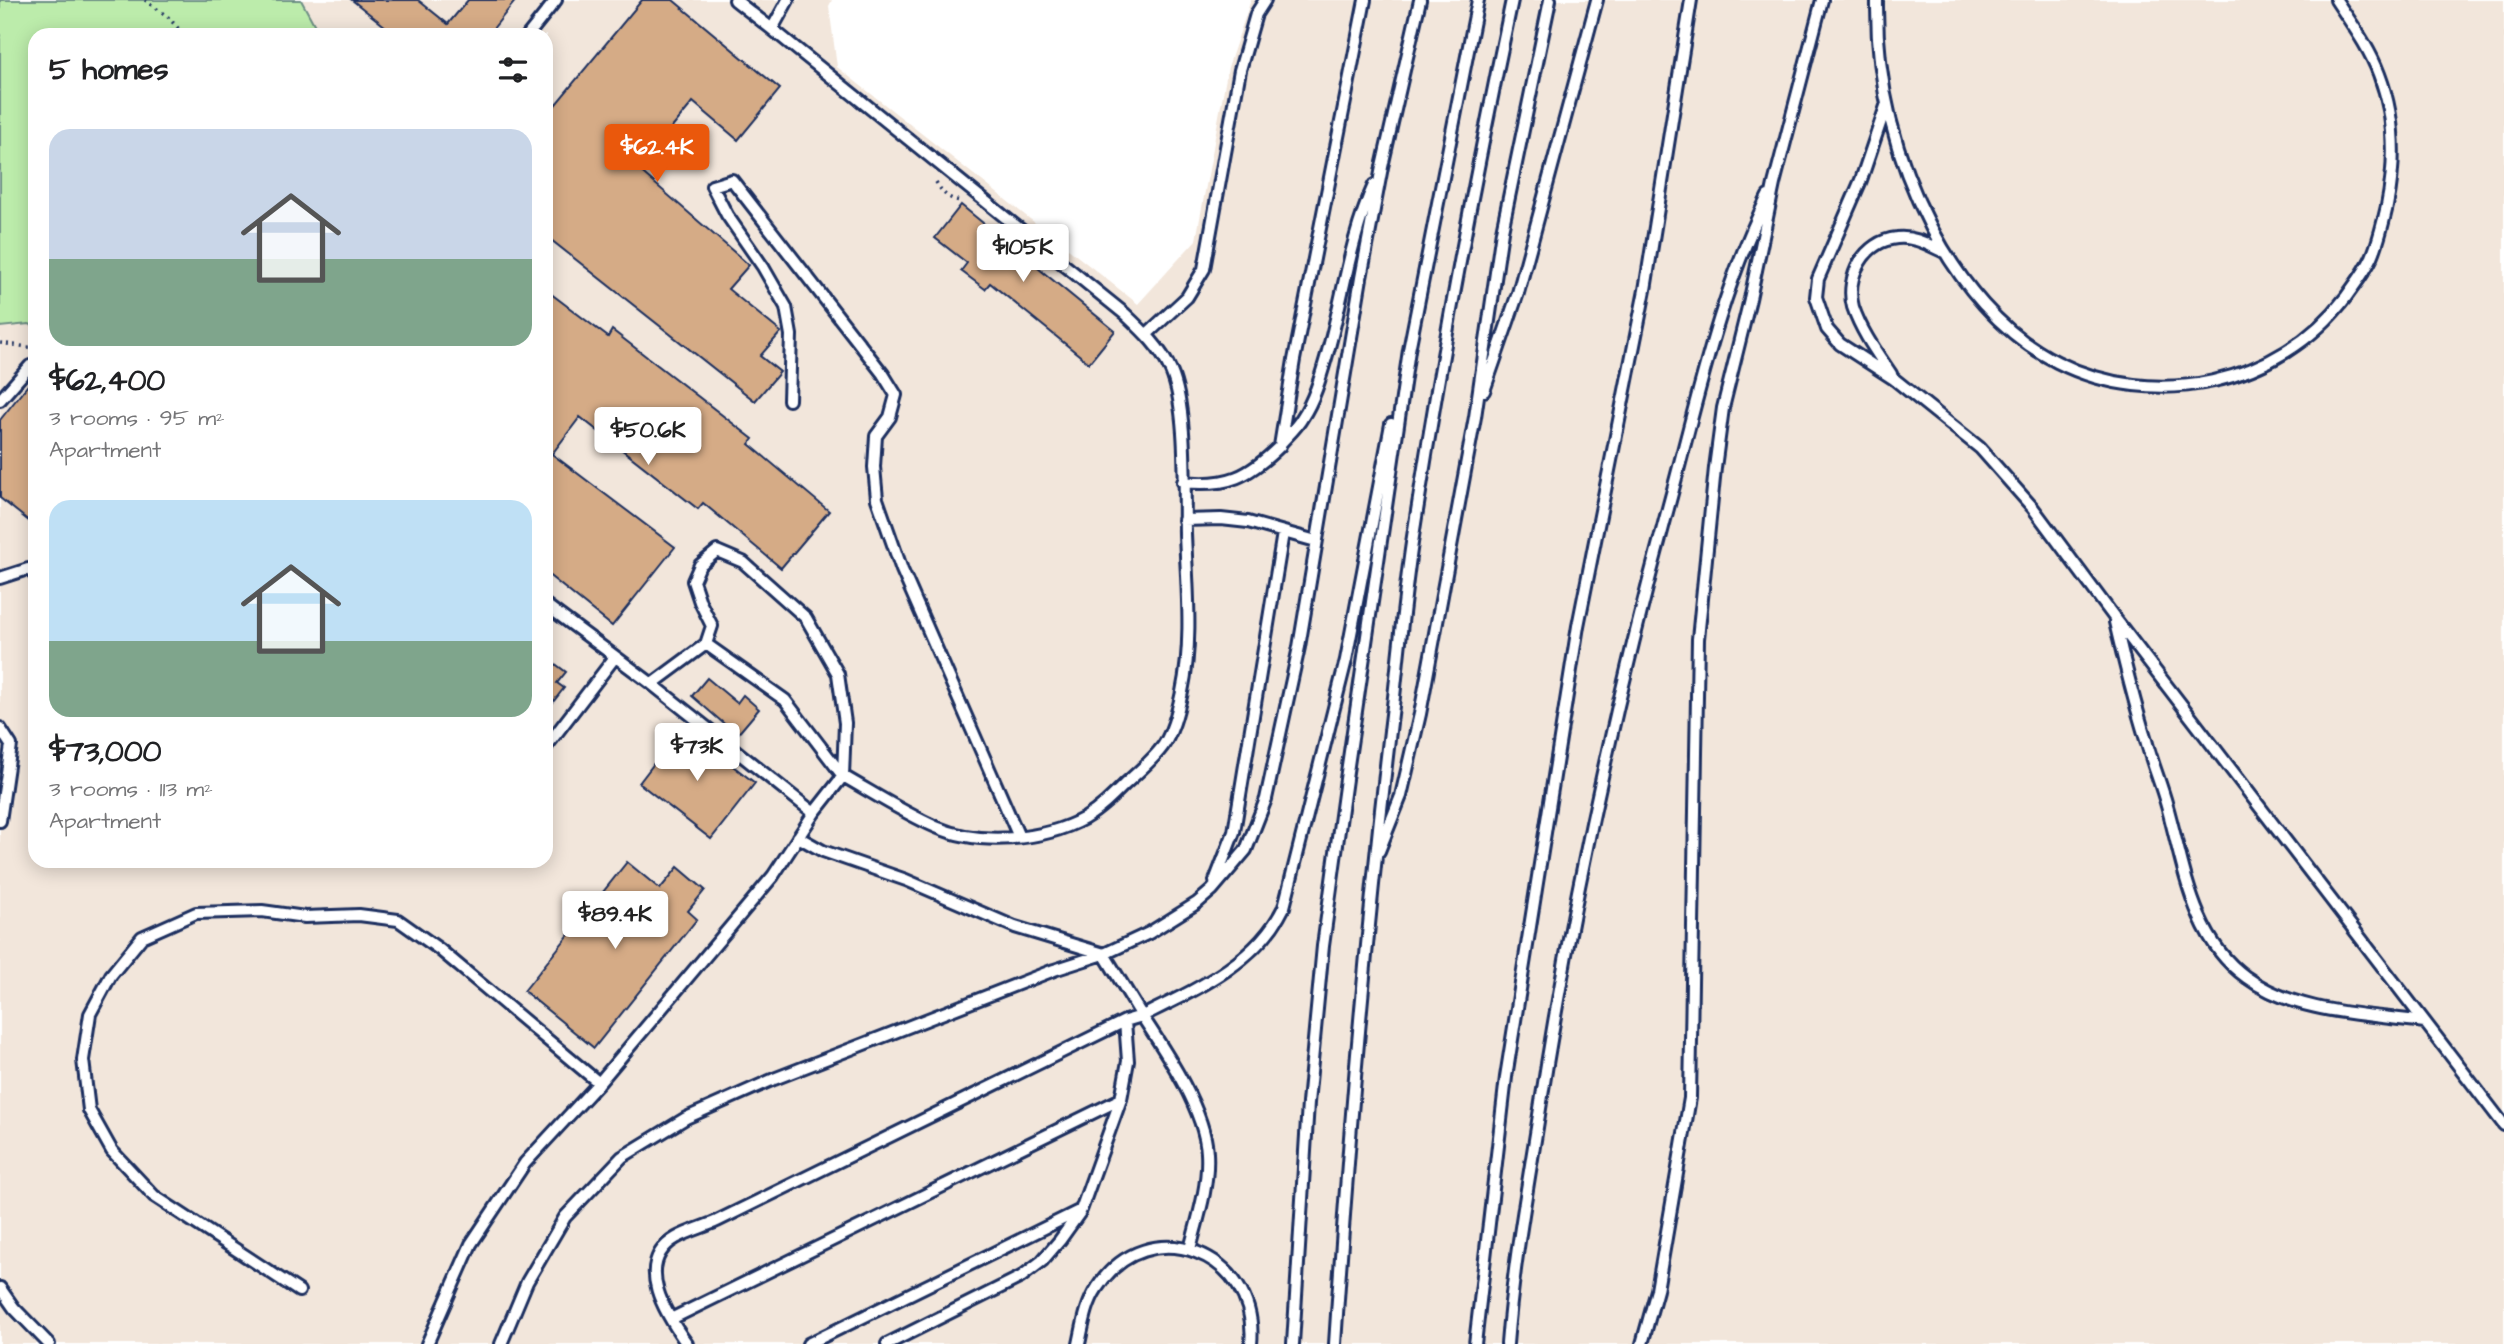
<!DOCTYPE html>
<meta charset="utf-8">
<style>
:root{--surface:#fff;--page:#f6f6f6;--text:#202124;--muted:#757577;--accent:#ea580c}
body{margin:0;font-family:"Architects Daughter",sans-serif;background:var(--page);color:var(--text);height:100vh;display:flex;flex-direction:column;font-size:26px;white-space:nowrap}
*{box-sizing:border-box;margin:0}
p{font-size:23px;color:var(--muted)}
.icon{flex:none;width:38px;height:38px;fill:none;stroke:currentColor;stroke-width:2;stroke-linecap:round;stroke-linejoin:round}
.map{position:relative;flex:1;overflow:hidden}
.details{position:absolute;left:28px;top:28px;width:525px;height:840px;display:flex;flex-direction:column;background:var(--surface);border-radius:21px;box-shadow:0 4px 18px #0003}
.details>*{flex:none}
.price{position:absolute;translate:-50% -60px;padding:0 16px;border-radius:7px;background:#fff;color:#222;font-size:23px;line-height:46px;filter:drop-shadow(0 2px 4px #0008)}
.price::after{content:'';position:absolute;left:50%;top:42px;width:21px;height:16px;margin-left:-10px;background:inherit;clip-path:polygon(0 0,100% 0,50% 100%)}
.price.current{background:var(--accent);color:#fff}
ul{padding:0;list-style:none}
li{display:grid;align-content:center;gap:14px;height:371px;padding:0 21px}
li span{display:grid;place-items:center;height:217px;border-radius:21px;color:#555}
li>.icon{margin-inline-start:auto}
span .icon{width:126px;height:126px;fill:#fffc;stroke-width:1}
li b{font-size:30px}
h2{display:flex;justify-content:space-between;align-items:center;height:84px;padding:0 21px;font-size:30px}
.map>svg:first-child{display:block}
.built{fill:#f2e6db}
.green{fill:#bcecab;stroke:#6c8e84;stroke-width:2}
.building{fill:#d5ab86;stroke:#1b2f5e;stroke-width:2}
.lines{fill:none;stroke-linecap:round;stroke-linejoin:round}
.lane-casing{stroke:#1b2f5e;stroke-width:16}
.path{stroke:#1b2f5e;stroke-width:3.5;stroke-dasharray:2 5;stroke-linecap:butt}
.lane{stroke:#fff;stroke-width:10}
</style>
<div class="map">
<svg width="2504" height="1344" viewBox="0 0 2504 1344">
<rect width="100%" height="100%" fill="#fff"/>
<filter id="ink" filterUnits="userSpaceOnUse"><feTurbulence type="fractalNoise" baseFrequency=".0143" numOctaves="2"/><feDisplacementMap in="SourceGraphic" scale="14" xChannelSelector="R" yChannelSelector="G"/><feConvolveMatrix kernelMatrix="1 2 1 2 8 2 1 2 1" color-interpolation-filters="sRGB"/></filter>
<g filter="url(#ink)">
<path class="built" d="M83,0H832L829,6L837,67L1138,304L1196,240L1228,67L1251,0H2504V1344H0V181L35,121V861H546V35H69Z"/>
<path class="green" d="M0,0H301L320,35H35V326L29,324L0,327Z"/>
<path class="building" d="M352,0H418L448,24L468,0H516L488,35H396Z
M642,0H673L780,89L738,140L693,102L638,169L749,265L728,289L781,332L760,356L780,372L755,401L546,236V116Z
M961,205L1115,331L1089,363L990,283L985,289L961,271L967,263L935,238Z
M546,290L608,337L612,330L753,439L749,444L829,511L781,568L703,503L698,509L580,417L552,454L675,547L612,626L546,573Z
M35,376V526L0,498V420Z
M546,657L566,672L557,683L564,688L546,711Z
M707,678L737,703L743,695L759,709L737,735L692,696Z
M682,727L755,783L711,839L639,783Z
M627,862L660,889L678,867L705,890L688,911L697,919L594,1048L524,991Z"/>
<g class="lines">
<defs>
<path id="lane" d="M735,0L772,29
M788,0L772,29L1125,314C1143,331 1161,348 1171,371C1188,410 1184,489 1185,534C1187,586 1193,641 1182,692C1178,710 1172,737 1159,751C1149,763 1137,773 1125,784C1112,797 1100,809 1085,818C1043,841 979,846 936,827C904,813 873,793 843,776L845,723L838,674L806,618L743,562L717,551L700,565L693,581L700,602L712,626L706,644L652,684L814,813
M1877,0C1876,80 1894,156 1931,227C1959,281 2001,334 2057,362C2154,411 2279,386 2346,297C2355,284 2365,272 2372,257C2379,241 2383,223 2387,206C2396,162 2395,116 2379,74C2369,47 2351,23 2336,0
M528,35L556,0
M1886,106L1861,180L1818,279L1816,297L1827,329L1840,344L1894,379L1980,448L2033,508L2114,617L2504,1125
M1147,334L1187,297L1204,269L1240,70L1256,14L1265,0
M1891,374C1877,353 1861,331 1853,307C1845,277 1864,241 1897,238C1914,236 1929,245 1944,252
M1484,391L1518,293L1597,0
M0,400L30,366L35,365
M789,400L791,335L786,307L763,267L727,215L712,186L732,180L883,374L896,395L890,417L876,436L874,467L877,499L902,570L1019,837
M1281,443C1288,435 1297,427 1302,418C1314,400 1320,379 1326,358C1343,300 1349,240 1374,185
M1183,482C1228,487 1248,477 1280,446L1294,360L1365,0
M1184,520L1221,519L1248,522L1316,541
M0,578L28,569L35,575
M546,605L652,684
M2115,622C2124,661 2134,701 2146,740C2152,763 2161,784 2167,806C2184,865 2192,939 2246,977C2296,1014 2366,1014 2425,1022
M0,728L11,745L0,821
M546,747L615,657
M1379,851L1401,796L1420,714L1475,417L1502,231L1550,0
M1215,881L1234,832L1283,533
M1190,1249C1198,1218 1209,1185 1207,1153C1205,1110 1165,1051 1142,1016C1195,990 1257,963 1284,907L1346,660L1391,424
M0,1288L14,1308L49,1344
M299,1291L154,1196L112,1151L89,1110L83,1060L90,1014L111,975L142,937L196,913L262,911L305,917L359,915L398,920L439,949L599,1083
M671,1319L1121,1099
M427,1344L471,1244L525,1163L599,1083L773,876L814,813L843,776L785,700L706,644
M501,1344L527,1282L565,1217L622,1157L686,1118L774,1079L1054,970L1104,954L1149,933L1197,903L1212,890L1246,850L1266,799L1299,647L1361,278L1382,167L1420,0
M687,1344C667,1316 632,1263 676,1238C688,1231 704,1227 717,1221L1125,1021L1142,1016L1104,954L1015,927L906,880L823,851L798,837
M808,1344L1081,1210L1121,1099L1128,1061L1125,1021
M887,1344L1021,1277L1042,1261L1060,1240L1080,1212
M1079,1344C1083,1326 1086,1304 1097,1288C1148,1209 1260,1253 1251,1344
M1293,1344L1308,1103L1323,946L1346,779L1409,350L1478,0
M1335,1344C1349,1130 1367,919 1393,706C1399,652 1404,597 1412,543C1440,361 1474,180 1512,0
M1475,1344L1506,1077L1578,626L1645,290L1691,0
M1507,1344C1513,1267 1527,1191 1539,1115C1570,911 1613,711 1667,512C1696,406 1718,295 1768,196
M1642,1344L1657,1290L1690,1098L1698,639L1715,468L1723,408L1750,299L1774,184L1822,0"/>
</defs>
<use href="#lane" class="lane-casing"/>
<path class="path" d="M145,0L168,17L184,35
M936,182C943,194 948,199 961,201
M0,343L35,348"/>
<use href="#lane" class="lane"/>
</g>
</g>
</svg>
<b class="price current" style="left:657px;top:184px">$62.4K</b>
<b class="price" style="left:1023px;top:284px">$105K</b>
<b class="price" style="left:648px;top:467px">$50.6K</b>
<b class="price" style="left:697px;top:783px">$73K</b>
<b class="price" style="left:615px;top:951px">$89.4K</b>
<section class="details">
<h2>5 homes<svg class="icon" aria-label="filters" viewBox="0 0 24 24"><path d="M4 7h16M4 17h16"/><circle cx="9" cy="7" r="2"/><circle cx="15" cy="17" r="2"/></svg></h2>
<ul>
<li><span style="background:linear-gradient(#c9d6e8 60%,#7fa58c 0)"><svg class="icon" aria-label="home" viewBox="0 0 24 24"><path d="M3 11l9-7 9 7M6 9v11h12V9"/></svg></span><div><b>$62,400</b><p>3 rooms · 95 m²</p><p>Apartment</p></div></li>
<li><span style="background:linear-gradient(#bfe0f5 65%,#7fa58c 0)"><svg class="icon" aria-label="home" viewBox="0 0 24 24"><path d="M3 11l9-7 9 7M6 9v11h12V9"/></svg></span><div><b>$73,000</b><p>3 rooms · 113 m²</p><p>Apartment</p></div></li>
</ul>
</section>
</div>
